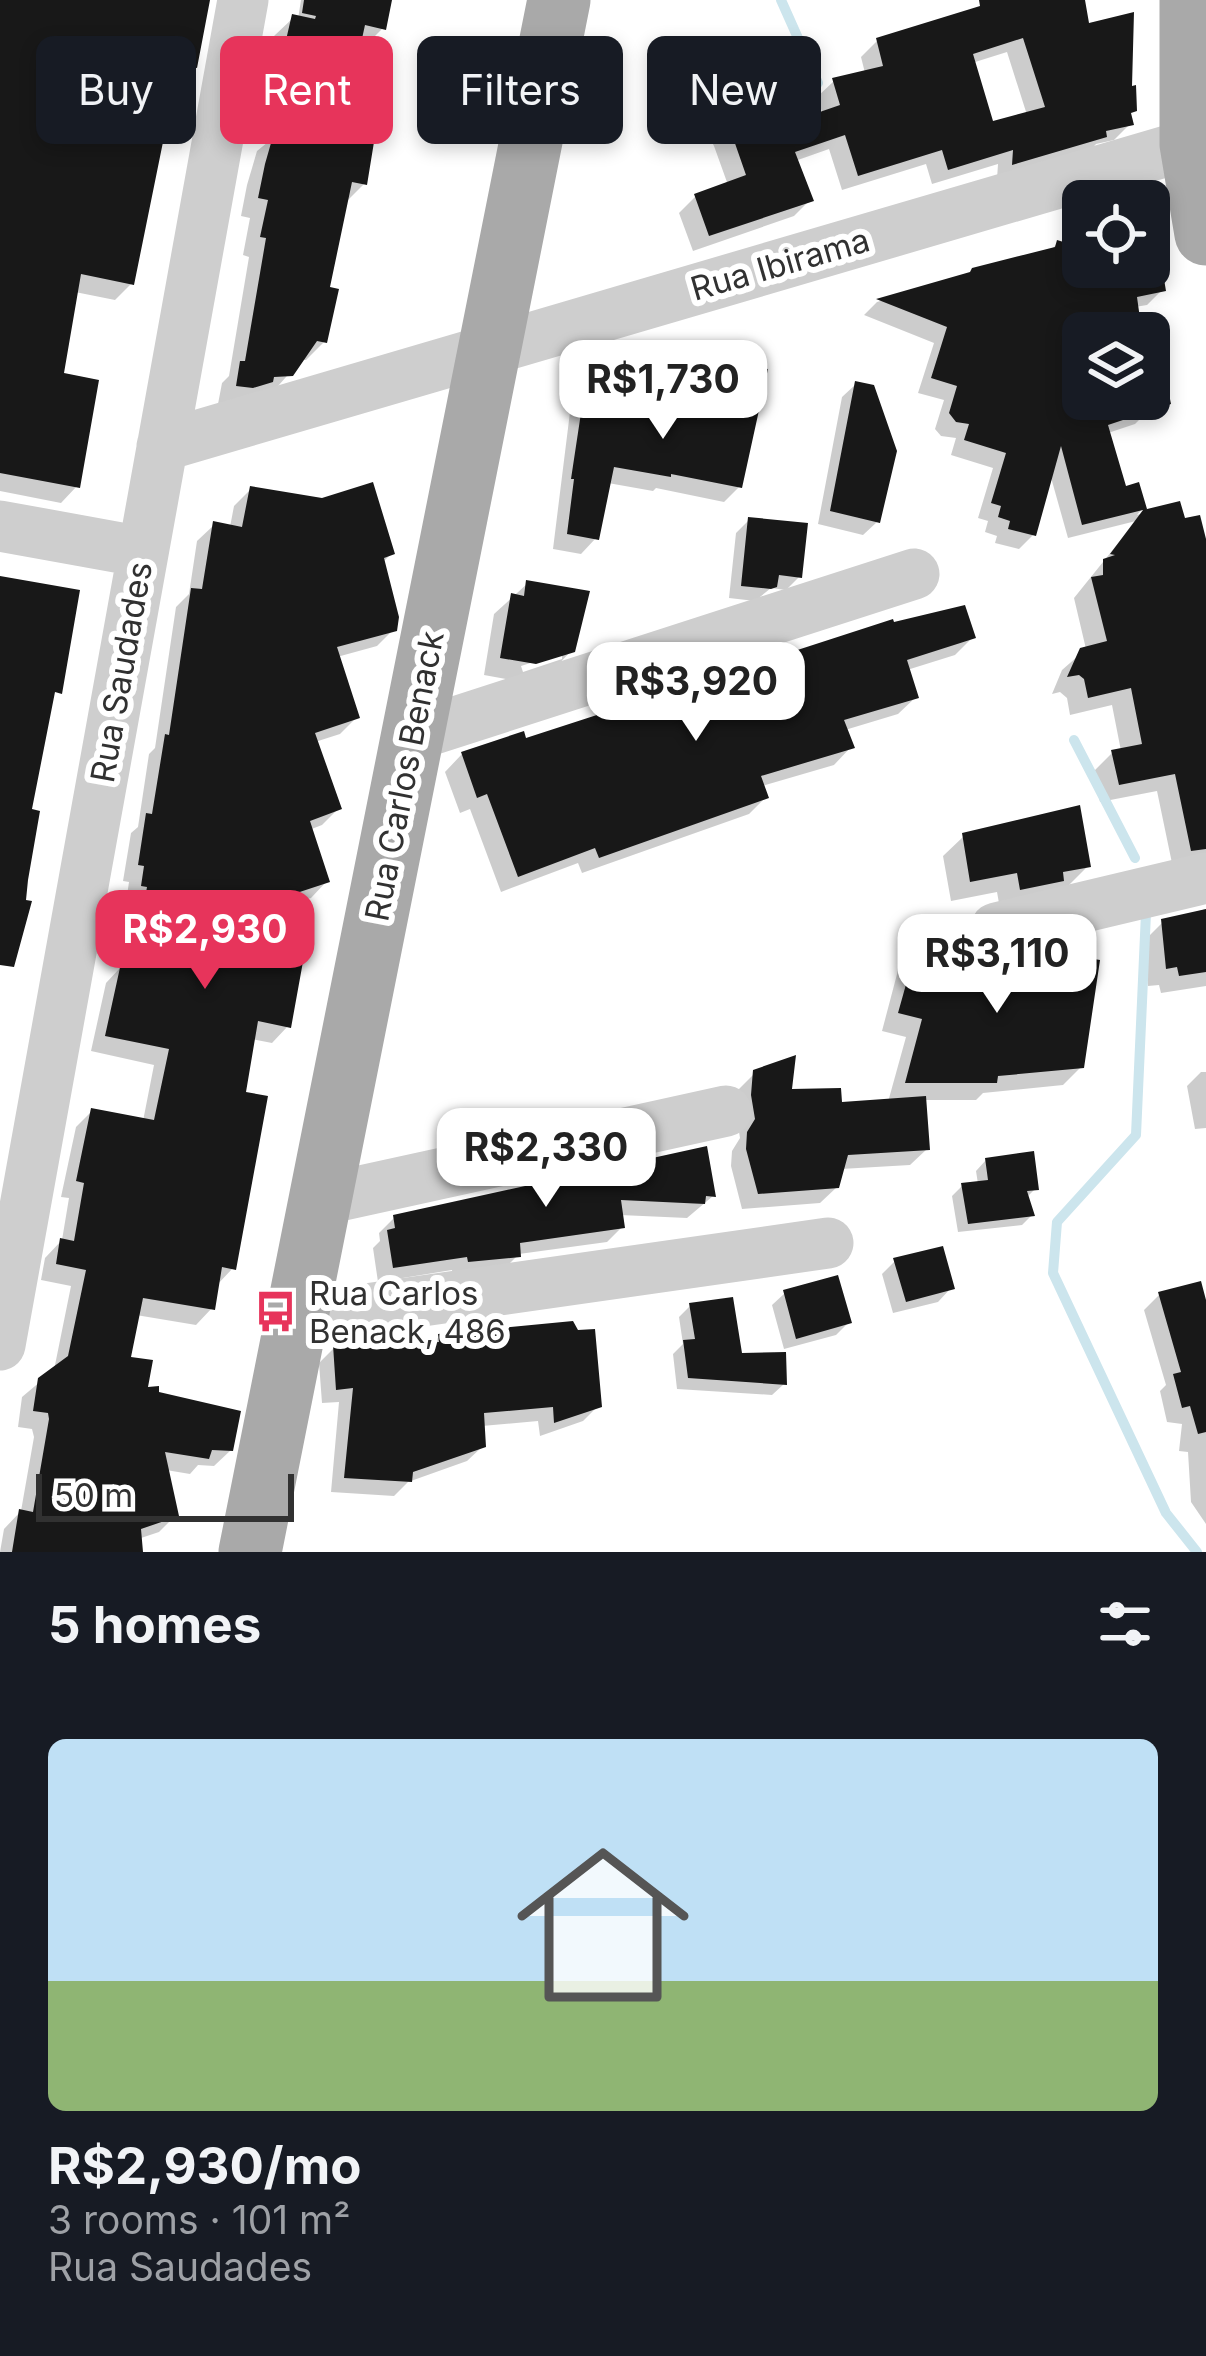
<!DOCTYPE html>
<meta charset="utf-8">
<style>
:root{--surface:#171b24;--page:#20242c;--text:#f1f3f6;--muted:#9ea1a6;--line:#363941;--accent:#e7345b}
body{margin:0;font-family:Inter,sans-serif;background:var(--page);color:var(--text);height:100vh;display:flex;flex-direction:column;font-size:45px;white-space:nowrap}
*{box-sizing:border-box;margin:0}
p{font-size:39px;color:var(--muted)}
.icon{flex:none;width:66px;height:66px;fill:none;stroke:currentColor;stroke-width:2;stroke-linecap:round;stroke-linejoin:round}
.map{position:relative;height:1552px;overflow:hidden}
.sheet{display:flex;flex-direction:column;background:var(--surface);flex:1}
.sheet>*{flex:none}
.top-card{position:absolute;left:36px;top:36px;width:1134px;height:108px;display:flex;gap:24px}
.buttons{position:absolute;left:1062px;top:180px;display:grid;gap:24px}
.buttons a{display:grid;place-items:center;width:108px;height:108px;border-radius:18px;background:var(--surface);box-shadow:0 6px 18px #0003;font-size:60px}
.scale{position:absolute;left:36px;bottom:30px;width:258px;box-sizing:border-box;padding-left:12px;border:6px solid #313131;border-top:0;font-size:33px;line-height:42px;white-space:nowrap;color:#313131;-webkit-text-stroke:9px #fff;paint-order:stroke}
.price{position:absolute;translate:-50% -102px;padding:0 27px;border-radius:24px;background:#fff;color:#222;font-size:39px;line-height:78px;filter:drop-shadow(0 3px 6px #0008)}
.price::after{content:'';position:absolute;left:50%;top:72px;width:36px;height:27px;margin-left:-18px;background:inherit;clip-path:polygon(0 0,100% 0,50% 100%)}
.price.selected{background:var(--accent);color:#fff}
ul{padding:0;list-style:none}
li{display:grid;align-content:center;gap:24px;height:636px;padding:0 48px}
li+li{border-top:3px solid var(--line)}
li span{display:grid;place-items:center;height:372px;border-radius:18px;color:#555}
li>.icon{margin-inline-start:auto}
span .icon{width:216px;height:216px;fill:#fffc;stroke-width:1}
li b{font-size:51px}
h2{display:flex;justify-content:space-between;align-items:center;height:144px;padding:0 48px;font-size:51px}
.chip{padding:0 42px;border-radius:18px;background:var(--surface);box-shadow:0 6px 18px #0003;font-size:42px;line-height:108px}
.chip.selected{background:var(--accent);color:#fff}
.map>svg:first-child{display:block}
.shadow{fill:#0003;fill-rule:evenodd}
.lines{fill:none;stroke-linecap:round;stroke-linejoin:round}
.stream{stroke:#cce5ed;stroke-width:10}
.building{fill:#181818;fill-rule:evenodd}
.minor{stroke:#cecece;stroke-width:51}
.major{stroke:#a9a9a9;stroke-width:63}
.labels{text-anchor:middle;stroke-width:12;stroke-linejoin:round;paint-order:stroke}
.street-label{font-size:33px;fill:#313131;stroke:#fff}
.poi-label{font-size:33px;fill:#313131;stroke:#fff;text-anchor:start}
</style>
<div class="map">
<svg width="1206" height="1552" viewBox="0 0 1206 1552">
<rect width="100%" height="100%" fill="#fff"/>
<path class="shadow" d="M0,0H207L194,67L178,83L165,81L132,283L115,300L75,292L60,376L77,486L61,503L0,491Z
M301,0H389L383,28L364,47L357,46L343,110L355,142L364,184L345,203L327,289L324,342L306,360H301L271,394L218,404L222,383L229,376L249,257L243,255L250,218L241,216L247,185L257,151L279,133L286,99L261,94L274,36L293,18L298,19Z
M1010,0H1082L1087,27L1130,124L1114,140L1096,144L1088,153L997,179L998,164L932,184L926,164L842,190L829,149L795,161L810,200L794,216L693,251L679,213L696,196L728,185L714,146L698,117L708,65L725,48L783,128L823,115L817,97L834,81L865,73L861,57L877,41ZM1007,52L1027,115L991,124L972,63Z
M1159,205L1165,250L1157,258L1162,290L1147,305L1135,307L1139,333H1083V399H1149L1150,409L1135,424L1108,433L1124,489L1143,508L1137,515L1178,504L1182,522L1206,552V874L1173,868L1157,791L1100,802L1094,771L1113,752L1121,751L1112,705L1070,715L1067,698L1060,692L1052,694L1062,670L1086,649L1074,598L1136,521L1068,538L1050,474L1034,534L1019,549L995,543L997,536L985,532L988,521L978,518L993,468L951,455L956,438L941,436L935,429L944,400L918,393L934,343L864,315L877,302L1050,251L1058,243L1083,251V267H1149V207Z
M724,363L739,487L724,502L656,488L653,491L608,483L596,538L581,554L553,549L570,412L585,396L701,413L709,378Z
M856,384L877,522L863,535L818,524L842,397Z
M251,489L391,554L382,563L394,629L377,646L337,657L357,717L340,734L315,742L338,809L322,825L309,830L327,881L311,898L254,916L288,1026L272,1043L252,1039L243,1094L233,1268L216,1286L212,1308L196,1325L136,1315L127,1359L144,1391L156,1395L231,1450L214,1466L198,1465L190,1474L166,1470L176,1515L159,1532L99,1552H0L4,1529L21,1511L34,1437L32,1429L18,1427L22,1397L54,1370L71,1286L41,1280L45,1258L62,1240L69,1198L61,1197L76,1127L92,1111L143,1121L154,1065L91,1051L106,983L120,968L132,903L126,902L129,882L123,881L131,833L138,827L149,754L155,748L176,607L189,594L197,541L214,525L230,527L234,506Z
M749,520L799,577L786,590L771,588L755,601L729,598L736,533Z
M528,583L572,650L554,669L517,681L484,675L494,614ZM562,653V659L523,672L521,666Z
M972,638L955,655L907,670L916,697L898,714L845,730L851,747L834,765L762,786L766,797L749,814L582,873L578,863L501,892L470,809L460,813L445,772L462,754Z
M964,836L1088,866L1068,886L1000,909L997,892L951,901L943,856Z
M1206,909V986L1161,993L1159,985L1148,986L1144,941L1163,922Z
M919,941L938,953L1027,976L1046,954L1081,1067L1063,1085L983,1093L976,1100H923L927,1149L910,1165L841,1169L837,1187L820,1203L742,1209L731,1166L732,1151L740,1138L736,1113L738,1090L755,1073L788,1092L839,1106L888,1102L906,1037L882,1031L901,959Z
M1201,1072H1206V1128L1195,1129L1187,1086Z
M705,1149L713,1196L687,1218L620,1215L622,1227L607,1242L519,1254L502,1271L453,1276L452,1270L378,1282L373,1248L380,1241L379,1233L394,1218Z
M986,1160L1036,1188L1026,1198L1032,1215L1022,1225L958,1232L952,1196L962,1186L978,1184L976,1171Z
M895,1261L951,1288L938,1302L893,1313L882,1274Z
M785,1293L849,1322L836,1335L784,1349L772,1305Z
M1159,1295L1206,1313V1524L1191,1502L1188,1452L1179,1451L1182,1424L1167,1422L1160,1391L1166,1385L1144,1310Z
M690,1306L740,1356L784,1384L772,1395L677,1389L673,1354L683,1344L679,1317Z
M439,1337L598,1406L583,1421L540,1436L538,1421L482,1426L483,1446L467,1461L408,1482L394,1496L331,1492L339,1402L322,1403L319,1363L334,1348L431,1345Z"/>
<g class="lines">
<path class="stream" d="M781,0L818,83
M1074,740L1135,858
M1146,913L1136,1135L1057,1222L1053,1273L1166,1513L1197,1552"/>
</g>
<path class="building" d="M0,0H210L197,68L171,63L157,140L163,142L134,285L81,274L64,373L99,380L80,488L0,473Z
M304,0H392L386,30L365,25L347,107L364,111L359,139L374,142L367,185L352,182L330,287L339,289L327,343L317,341L293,376L274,377L273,382L253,388L236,386L240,361H245L266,238L260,237L268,200L258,198L265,164L275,129L293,133L303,81L278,75L292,14L315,19L316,16L302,13Z
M979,0H1085L1089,23L1134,12L1132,86L1136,85L1137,111L1131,113L1134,125L1106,131L1107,137L1012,165L1013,150L948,170L942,150L858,176L845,135L795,152L814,201L709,236L694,194L746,175L730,129L713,99L723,45L757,40L785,124L840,105L832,78L883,66L876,38L980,6ZM1023,38L1045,107L993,121L973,54Z
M1057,240L1083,248V267H1162L1166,291L1137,297L1142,333H1083V376L1076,399H1170L1171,404L1108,425L1126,486L1139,482L1147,509L1082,525L1061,446L1036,536L1008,529L1010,521L998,517L1001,506L991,503L1006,453L964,440L969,424L956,422L949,413L957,386L931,378L947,327L876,299L970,272L972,268L1055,247Z
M723,359L768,369L742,488L671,474V477L614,467L599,540L567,534L574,479H571L584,393L712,411Z
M855,381L874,385L897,451L880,523L830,511Z
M373,482L395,554L384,558L399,617L397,631L337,647L360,718L315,733L342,809L310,821L330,882L254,907L271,957L306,945L291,1028L258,1021L246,1092L268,1096L236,1270L222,1267L215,1310L143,1298L131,1357L153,1360L148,1387L159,1386V1392L241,1411L233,1451L212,1450L209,1459L165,1452L179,1516L141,1529L143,1552H12L19,1509L33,1512L49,1419L48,1413L33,1411L38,1378L68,1356L86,1270L56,1264L60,1238L74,1241L84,1183L76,1181L91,1108L154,1120L169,1049L105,1036L121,963L133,965L147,887L141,886L144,866L138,865L146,813L152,814L165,734L169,735L191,588L202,589L213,521L242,527L250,486L322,498Z
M1180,501L1185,518L1200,515L1206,539V849L1191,851L1175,774L1119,785L1111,750L1142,744L1131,688L1088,698L1084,679L1079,675L1067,677L1080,648L1107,641L1091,577L1103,575V559L1115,555L1110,554L1143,510Z
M748,517L808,523L802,578L779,575L777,587L771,589L741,586Z
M0,576L80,590L62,694L55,692L32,809L40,811L28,880L26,900L32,901L14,967L0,965Z
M526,580L590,591L575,652L536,664L500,658L511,593L524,596Z
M965,605L976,638L907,660L919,698L844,720L855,748L761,776L769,798L599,858L595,848L518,877L487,794L477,798L461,752L524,731L526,738L893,619L894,622Z
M1080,805L1091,867L1063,872L1064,881L1020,890L1017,873L970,882L962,833Z
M1206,909V972L1179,976L1177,967L1166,969L1161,919Z
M919,938L944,945L942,950L1040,976L1045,951L1100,960L1084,1068L998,1076L997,1083H905L922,1019L898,1013Z
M796,1055L792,1089L841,1088L842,1102L926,1096L930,1150L848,1155L839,1188L758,1194L746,1149L747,1132L755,1119L751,1095L753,1070Z
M707,1146L716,1197L706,1196L705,1204L621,1200L625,1228L520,1243L521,1257L468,1262L467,1257L393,1268L387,1230L395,1228L393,1215Z
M1034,1151L1039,1190L1027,1191L1035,1216L968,1224L961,1183L988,1180L985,1158Z
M943,1246L955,1289L906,1302L893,1258Z
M838,1275L852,1323L796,1339L783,1290Z
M1201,1281L1206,1300V1432L1198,1434L1190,1406L1182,1408L1173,1374L1181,1372L1158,1292Z
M733,1297L742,1353L786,1352L787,1385L688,1378L683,1340L695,1339L689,1303Z
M573,1321L578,1330L595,1329L602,1407L554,1423L553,1407L484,1413L486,1447L413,1472L412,1482L344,1478L353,1388L336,1390L333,1345L439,1342L438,1334Z"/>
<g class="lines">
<path class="minor" d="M162,446L1191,144
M0,526L143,552
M412,736L914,574
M996,928L1206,878
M320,1200L726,1111
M296,1319L828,1243
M0,1345L243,0"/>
<path class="major" d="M1191,0V144L1206,234
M250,1552L559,0"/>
</g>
<defs>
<symbol id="bus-bare" viewBox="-9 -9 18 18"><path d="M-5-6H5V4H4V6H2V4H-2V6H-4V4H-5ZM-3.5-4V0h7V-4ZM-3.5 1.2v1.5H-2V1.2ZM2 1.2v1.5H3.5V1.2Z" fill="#e7345b" stroke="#fff" stroke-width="2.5" paint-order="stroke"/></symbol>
</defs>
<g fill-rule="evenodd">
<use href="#bus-bare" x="246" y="1282" width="59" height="59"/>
</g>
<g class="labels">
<g class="street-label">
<text transform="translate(780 264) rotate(-16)" y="12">Rua Ibirama</text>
<text transform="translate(121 672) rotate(-80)" y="12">Rua Saudades</text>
<text transform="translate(404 776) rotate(-79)" y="12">Rua Carlos Benack</text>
</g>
<g class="poi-label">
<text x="309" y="1305">Rua Carlos<tspan x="309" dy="38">Benack, 486</tspan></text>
</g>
</g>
</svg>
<div class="buttons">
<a><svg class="icon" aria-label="locate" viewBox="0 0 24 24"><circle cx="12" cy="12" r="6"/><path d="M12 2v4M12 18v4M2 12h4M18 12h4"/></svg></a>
<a><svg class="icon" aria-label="layers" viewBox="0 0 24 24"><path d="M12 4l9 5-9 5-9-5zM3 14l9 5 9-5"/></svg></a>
</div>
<div class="scale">50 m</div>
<b class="price" style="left:663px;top:442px">R$1,730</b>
<b class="price" style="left:696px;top:744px">R$3,920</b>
<b class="price selected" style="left:205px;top:992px">R$2,930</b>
<b class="price" style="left:997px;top:1016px">R$3,110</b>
<b class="price" style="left:546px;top:1210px">R$2,330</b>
<div class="top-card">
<a class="chip">Buy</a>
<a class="chip selected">Rent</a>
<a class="chip">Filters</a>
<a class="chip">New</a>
</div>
</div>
<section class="sheet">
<h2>5 homes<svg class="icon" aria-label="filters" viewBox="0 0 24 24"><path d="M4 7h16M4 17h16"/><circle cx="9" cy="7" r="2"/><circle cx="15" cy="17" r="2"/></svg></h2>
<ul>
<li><span style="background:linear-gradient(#bfe0f5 65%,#8fb573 0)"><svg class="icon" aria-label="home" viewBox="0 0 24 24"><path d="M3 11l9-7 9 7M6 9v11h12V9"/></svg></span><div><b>R$2,930/mo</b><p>3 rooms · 101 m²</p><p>Rua Saudades</p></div></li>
</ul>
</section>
